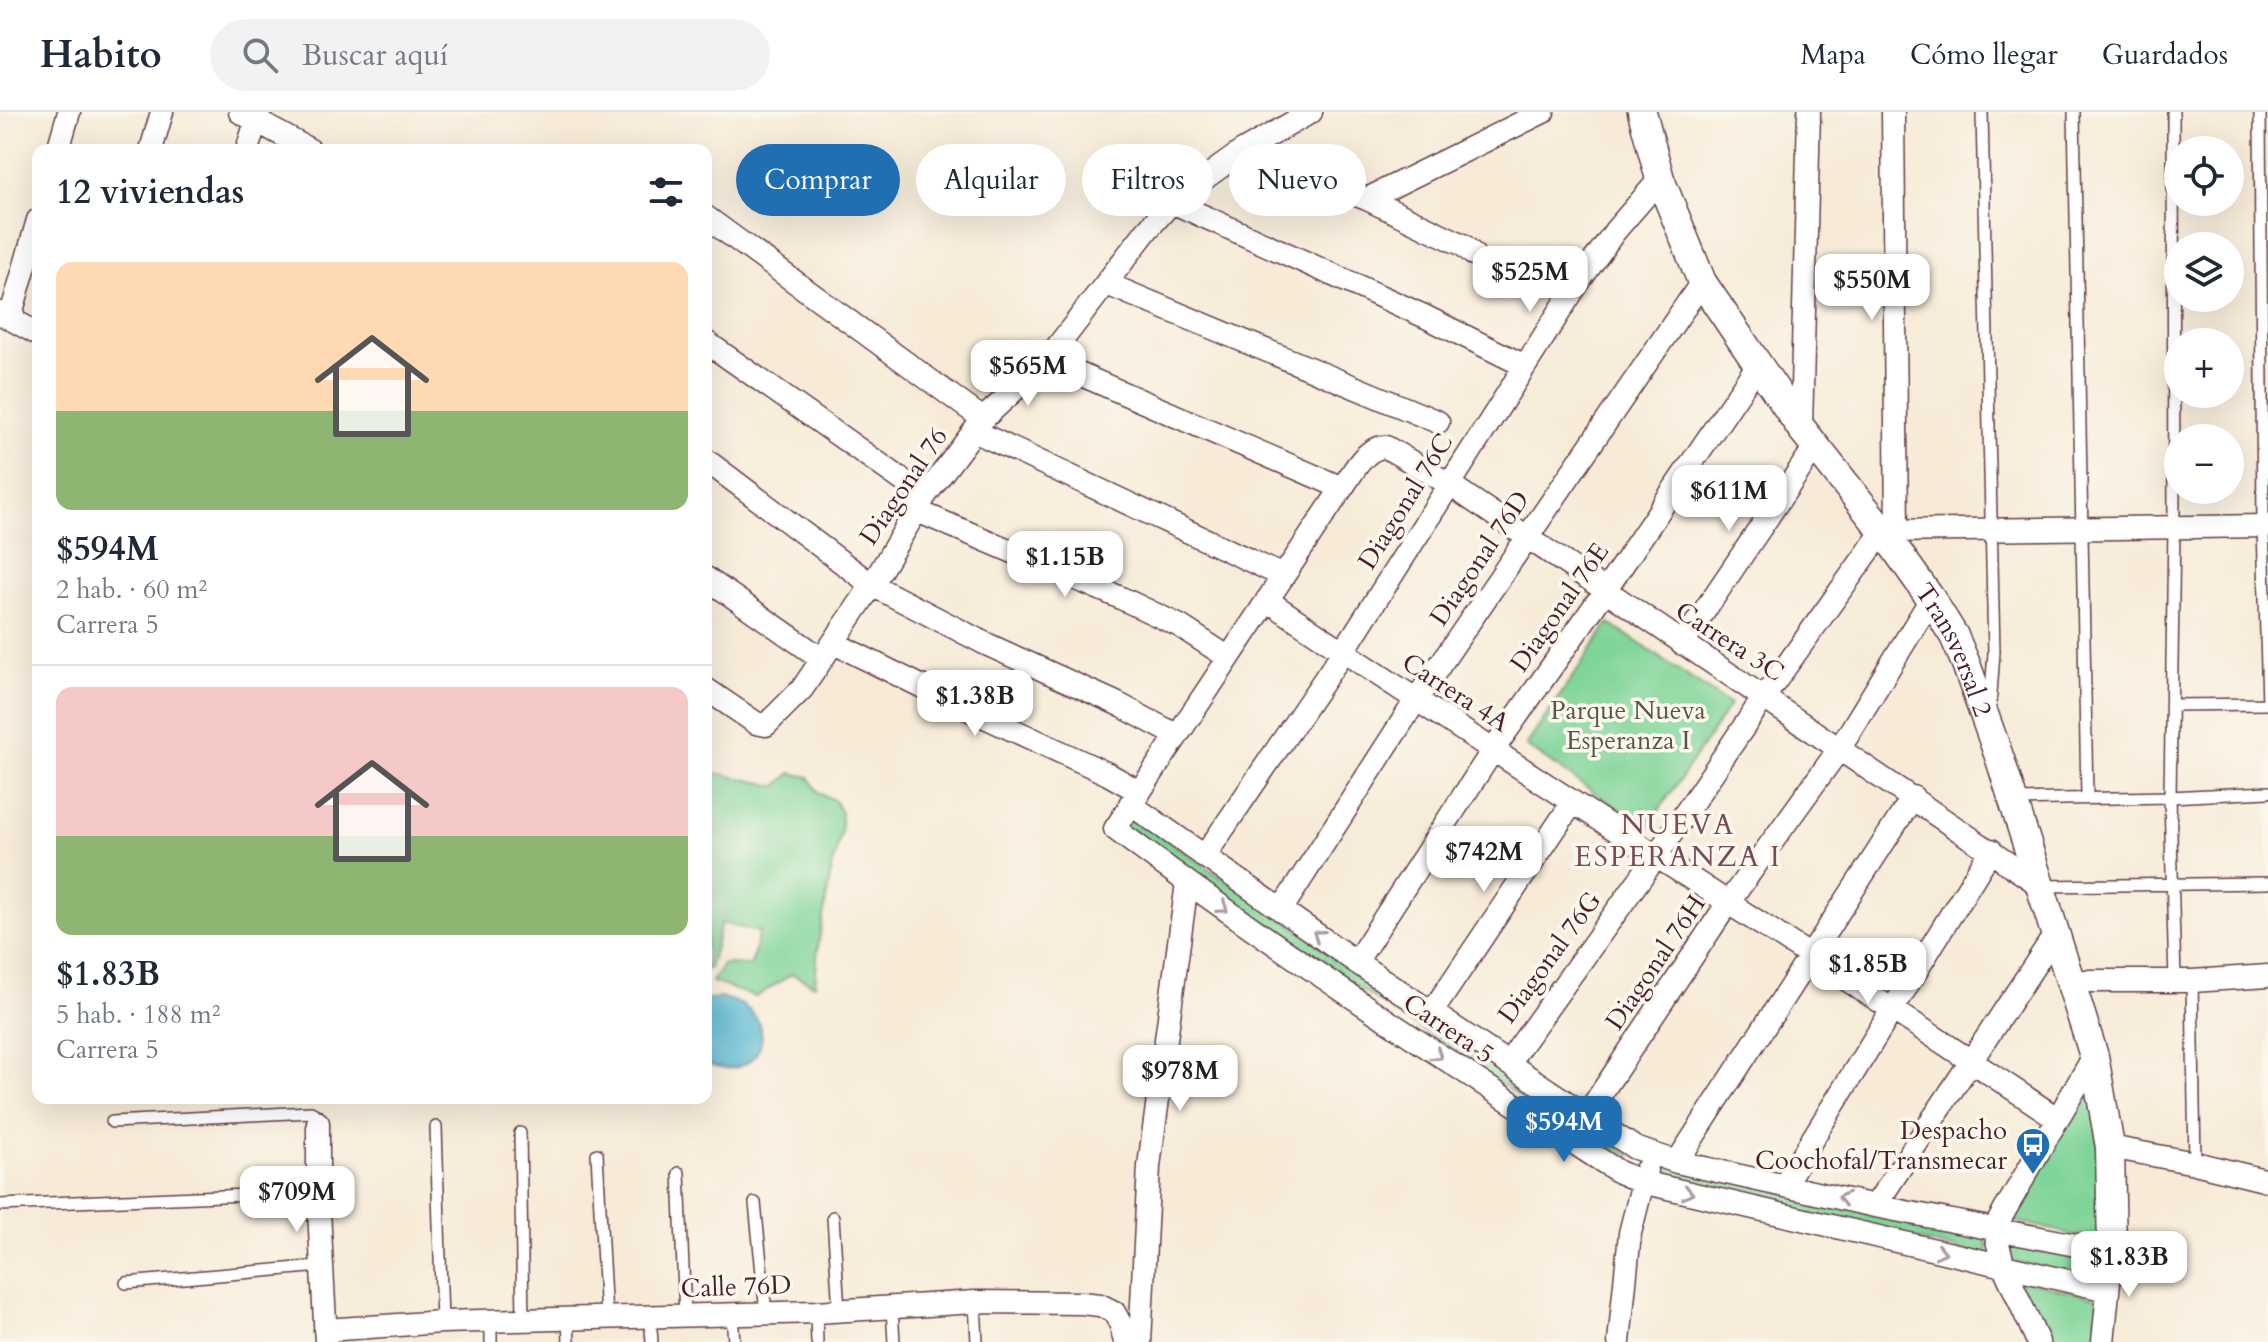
<!DOCTYPE html>
<html lang="es">
<meta charset="utf-8">
<style>
:root{--surface:#fff;--page:#f2f2f3;--text:#1f2937;--muted:#747a83;--line:#e0e1e3;--accent:#1f6fb2}
body{margin:0;font-family:Cardo,serif;background:var(--page);color:var(--text);height:100vh;display:flex;flex-direction:column;font-size:30px;white-space:nowrap}
*{box-sizing:border-box;margin:0}
p{font-size:26px;color:var(--muted)}
.icon{flex:none;width:44px;height:44px;fill:none;stroke:currentColor;stroke-width:2;stroke-linecap:round;stroke-linejoin:round}
.map{position:relative;flex:1;overflow:hidden}
.panel{position:absolute;left:32px;top:32px;width:680px;height:960px;display:flex;flex-direction:column;background:var(--surface);border-radius:16px;box-shadow:0 8px 32px #0002}
.panel>*{flex:none}
.hud{position:absolute;left:736px;top:32px;width:760px;height:72px;display:flex;gap:16px}
.buttons{position:absolute;left:2164px;top:24px;display:grid;gap:16px}
.buttons a{display:grid;place-items:center;width:80px;height:80px;border-radius:50%;background:var(--surface);box-shadow:0 8px 32px #0002;font-size:40px}
.price{position:absolute;translate:-50% -68px;padding:0 18px;border-radius:16px;background:#fff;color:#222;font-size:26px;line-height:52px;filter:drop-shadow(0 2px 4px #0008)}
.price::after{content:'';position:absolute;left:50%;top:48px;width:24px;height:18px;margin-left:-12px;background:inherit;clip-path:polygon(0 0,100% 0,50% 100%)}
.price.on{background:var(--accent);color:#fff}
ul{padding:0;list-style:none}
li{display:grid;align-content:center;gap:16px;height:424px;padding:0 24px}
li+li{border-top:2px solid var(--line)}
li span{display:grid;place-items:center;height:248px;border-radius:16px;color:#555}
li>.icon{margin-inline-start:auto}
span .icon{width:144px;height:144px;fill:#fffc;stroke-width:1}
li b{font-size:34px}
h2{display:flex;justify-content:space-between;align-items:center;height:96px;padding:0 24px;font-size:34px}
.pill{padding:0 28px;border-radius:36px;background:var(--surface);box-shadow:0 8px 32px #0002;font-size:28px;line-height:72px}
.pill.on{background:var(--accent);color:#fff}
header{display:flex;align-items:center;gap:48px;box-sizing:border-box;height:112px;padding:0 40px;background:var(--surface);border-bottom:2px solid var(--line)}
header strong{font-size:38px}
nav{display:flex;gap:44px;margin-inline-start:auto;font-size:28px}
.search{width:560px;height:72px;background:var(--page);display:flex;align-items:center;gap:20px;box-sizing:border-box;padding:0 28px;border-radius:44px;color:var(--muted);font-size:30px}
.map>svg:first-child{display:block}
.green{fill:#7fd498;stroke:#647a62;stroke-width:2}
.water{fill:#51b4d0;stroke:#4e6a7e;stroke-width:2}
.lines{fill:none;stroke-linecap:round;stroke-linejoin:round}
.service-casing{stroke:#643e45;stroke-width:14}
.minor-casing{stroke:#643e45;stroke-width:25}
.tertiary-casing{stroke:#643e45;stroke-width:31}
.service{stroke:#fff;stroke-width:11}
.minor{stroke:#fff;stroke-width:22}
.tertiary{stroke:#fff;stroke-width:28}
.oneway{stroke:#ae9aa0}
.labels{text-anchor:middle;stroke-width:7;stroke-linejoin:round;paint-order:stroke}
.street-label{font-size:26px;fill:#4a1f2b;stroke:#fbf7ec}
.park-label{font-size:26px;fill:#5a554c;stroke:#fbf7ec}
.poi-label{font-size:26px;fill:#4a1f2b;stroke:#fbf7ec;text-anchor:end}
.neighbourhood-label{font-size:28px;letter-spacing:2px;fill:#7a4b59;stroke:#fbf7ec}
</style>
<header>
<strong>Habito</strong>
<div class="search"><svg class="icon" aria-label="search" viewBox="0 0 24 24"><circle cx="10" cy="10" r="6"/><path d="M15 15l6 6"/></svg>Buscar aquí</div>
<nav><a>Mapa</a><a>Cómo llegar</a><a>Guardados</a></nav>
</header>
<div class="map">
<svg width="2268" height="1230" viewBox="0 0 2268 1230">
<rect width="100%" height="100%" fill="#fbf7ec"/>
<filter id="ink" filterUnits="userSpaceOnUse"><feTurbulence type="fractalNoise" baseFrequency=".0125" numOctaves="2"/><feDisplacementMap in="SourceGraphic" scale="16" xChannelSelector="R" yChannelSelector="G"/><feConvolveMatrix kernelMatrix="1 2 1 2 8 2 1 2 1" color-interpolation-filters="sRGB"/></filter>
<filter id="wash" filterUnits="userSpaceOnUse"><feTurbulence type="fractalNoise" baseFrequency=".006" numOctaves="4" result="noise"/><feDisplacementMap in="SourceGraphic" scale="32" xChannelSelector="R" yChannelSelector="G"/><feGaussianBlur stdDeviation="1.8" result="paint"/><feColorMatrix in="noise" values="0 0 0 0 0 0 0 0 0 0 0 0 0 0 0 0 0 1.4 0 .05"/><feComposite in="paint" operator="in"/></filter>
<g filter="url(#wash)">
<rect width="100%" height="100%" fill="#f7ebd8"/>
<path class="green" d="M1609,511L1730,593L1647,716L1526,634Z
M706,659L777,674L791,661L809,665L818,680L834,688L841,701V721L832,755L818,833L815,873L792,862L756,885L712,870L723,852L751,853L759,820L721,811L709,857H706Z
M1130,703L1631,1043L1627,1057L1123,717Z
M2090,980L2096,994L2104,1130L2003,1106L2016,1096L2080,990Z
M1662,1052L1985,1120L1989,1145L1656,1067Z
M2007,1126L2101,1144L2099,1170L2012,1150Z
M2018,1167L2099,1186V1230H2045Z"/>
<path class="water" d="M723,886C733,889 744,892 751,900C779,927 748,972 706,951V887Z"/>
</g>
<g filter="url(#ink)">
<g class="lines">
<defs>
<path id="service" d="M1982,0L1994,540L1990,595
M2074,0L2087,685
M2173,0L2174,416L2170,685L2175,869
M2172,593L2268,592L2263,414L2260,0
M2013,688L2170,685L2268,680
M2041,774L2268,771
M2192,869L2195,1051
M112,1010L311,1000L318,1004V1011
M436,1015L442,1210
M520,1021L523,1208
M597,1042L606,1205
M679,1061L685,1203
M755,1091L766,1201
M0,1093L318,1080
M833,1105L839,1198
M126,1171L321,1154
M975,1190L977,1230
M892,1196L894,1230
M816,1200L817,1230
M732,1202L734,1230
M650,1205L652,1230
M568,1207L569,1230
M491,1209V1230"/>
<path id="minor" d="M240,0L310,38
M1893,0L1897,419
M58,38L69,0
M151,38L162,0
M247,38L259,0
M1241,40L1367,87L1463,133L1473,142
M1367,87L1543,0
M1172,90L1426,205L1523,253
M706,105L983,307
M1107,172L1438,310
M0,201L38,222
M10,206L38,108
M706,230L925,384
M1047,248L1342,376
M1801,316L1809,0
M974,319L1283,464
M706,348L872,473L984,531L1118,592L1176,623
M917,399L1121,486L1180,514L1229,546
M706,466L822,547
M1267,488C1528,665 1796,831 2058,1007
M834,531L957,592L1108,662L1138,679
M1682,532L1815,335
M706,577L756,611L766,613L802,577L872,473L925,384L983,307L1047,248L1147,118L1172,90L1241,40L1311,0
M1130,692L1356,850L1635,1036L1677,1050L1875,1094L2112,1140L2103,1230
M1204,745L1343,540L1576,174L1615,119L1660,67
M2041,774L1449,372L1386,335C1365,334 1353,361 1342,376L1115,717C1278,839 1448,950 1619,1060L1642,1070L2107,1178
M1281,798L1416,588L1702,170
M1356,850L1493,638L1605,479L1757,254
M2072,869H2192L2268,864
M1432,900L1573,690
M1508,951L1657,743L1764,585L1883,419L2268,414
M1586,1004L1728,791L1840,636L1931,487
M318,1011V1080L326,1229
M2110,1035L2195,1051L2268,1069
M1677,1050L1913,685
M1784,1073L1991,738
M1875,1094L2056,821
M325,1218L442,1210L816,1200L975,1190L1081,1191L1100,1193L1114,1200L1121,1213L1125,1230
M1140,1230L1149,1054L1187,771
M1619,1230L1630,1121L1646,1058
M2038,1230L2004,1155L1994,1117L2094,944"/>
<g id="tertiary">
<path id="s1" d="M1642,0L1660,67L1702,170L1801,316L1883,419L1931,487L1954,524L1966,552L2000,647L2094,944L2110,1035L2112,1140"/>
</g>
</defs>
<use href="#service" class="service-casing"/>
<use href="#minor" class="minor-casing"/>
<use href="#tertiary" class="tertiary-casing"/>
<use href="#service" class="service"/>
<use href="#minor" class="minor"/>
<use href="#tertiary" class="tertiary"/>
</g>
<defs><path id="oneway-chevron" d="M-2-3.5L2.5 0L-2 3.5" fill="none" stroke-width="1.6" stroke-linecap="round" stroke-linejoin="round" transform="scale(2)"/></defs>
<g class="oneway">
<use href="#oneway-chevron" transform="translate(1223 796) rotate(35)"/>
<use href="#oneway-chevron" transform="translate(1318 823) rotate(-145)"/>
<use href="#oneway-chevron" transform="translate(1437 943) rotate(34)"/>
<use href="#oneway-chevron" transform="translate(1688 1081) rotate(13)"/>
<use href="#oneway-chevron" transform="translate(1843 1086) rotate(-167)"/>
<use href="#oneway-chevron" transform="translate(1941 1140) rotate(13)"/>
</g>
</g>
<defs>
<symbol id="bus-pin" viewBox="-11 -11 22 30"><path d="M0 17L-7.5 6A9.5 9.5 0 1 1 7.5 6Z" fill="#1f6fb2" stroke="#fbf7ec"/><path d="M-5-6H5V4H4V6H2V4H-2V6H-4V4H-5ZM-3.5-4V0h7V-4ZM-3.5 1.2v1.5H-2V1.2ZM2 1.2v1.5H3.5V1.2Z" fill="#fff"/></symbol>
</defs>
<g fill-rule="evenodd">
<use href="#bus-pin" x="2013" y="1013" width="40" height="54"/>
</g>
<g class="labels">
<g class="street-label">
<text transform="translate(903 374) rotate(-56)" y="9">Diagonal 76</text>
<text transform="translate(1405 389) rotate(-58)" y="9">Diagonal 76C</text>
<text transform="translate(1479 446) rotate(-56)" y="9">Diagonal 76D</text>
<text transform="translate(1559 495) rotate(-55)" y="9">Diagonal 76E</text>
<text transform="translate(1730 529) rotate(33)" y="9">Carrera 3C</text>
<text dy="9" stroke="none"><textPath href="#s1" startOffset="628">Transversal 2</textPath></text>
<text transform="translate(1456 580) rotate(33)" y="9">Carrera 4A</text>
<text transform="translate(1549 845) rotate(-54)" y="9">Diagonal 76G</text>
<text transform="translate(1655 850) rotate(-56)" y="9">Diagonal 76H</text>
<text transform="translate(1449 916) rotate(34)" y="9">Carrera 5</text>
<text transform="translate(736 1174) rotate(-2)" y="9">Calle 76D</text>
</g>
<g class="park-label">
<text x="1628" y="607">Parque Nueva<tspan x="1628" dy="30">Esperanza I</tspan></text>
</g>
<g class="poi-label">
<text x="2007" y="1027">Despacho<tspan x="2007" dy="30">Coochofal/Transmecar</tspan></text>
</g>
<g class="neighbourhood-label">
<text x="1678" y="722">NUEVA<tspan x="1678" dy="32">ESPERANZA I</tspan></text>
</g>
</g>
</svg>
<div class="buttons">
<a><svg class="icon" aria-label="locate" viewBox="0 0 24 24"><circle cx="12" cy="12" r="6"/><path d="M12 2v4M12 18v4M2 12h4M18 12h4"/></svg></a>
<a><svg class="icon" aria-label="layers" viewBox="0 0 24 24"><path d="M12 4l9 5-9 5-9-5zM3 14l9 5 9-5"/></svg></a>
<a>+</a>
<a>−</a>
</div>
<b class="price" style="left:1530px;top:202px">$525M</b>
<b class="price" style="left:1872px;top:210px">$550M</b>
<b class="price" style="left:1028px;top:296px">$565M</b>
<b class="price" style="left:1729px;top:421px">$611M</b>
<b class="price" style="left:1065px;top:487px">$1.15B</b>
<b class="price" style="left:975px;top:626px">$1.38B</b>
<b class="price" style="left:1484px;top:782px">$742M</b>
<b class="price" style="left:1868px;top:894px">$1.85B</b>
<b class="price" style="left:1180px;top:1001px">$978M</b>
<b class="price on" style="left:1564px;top:1052px">$594M</b>
<b class="price" style="left:297px;top:1122px">$709M</b>
<b class="price" style="left:2129px;top:1187px">$1.83B</b>
<div class="hud">
<a class="pill on">Comprar</a>
<a class="pill">Alquilar</a>
<a class="pill">Filtros</a>
<a class="pill">Nuevo</a>
</div>
<section class="panel">
<h2>12 viviendas<svg class="icon" aria-label="filters" viewBox="0 0 24 24"><path d="M4 7h16M4 17h16"/><circle cx="9" cy="7" r="2"/><circle cx="15" cy="17" r="2"/></svg></h2>
<ul>
<li><span style="background:linear-gradient(#ffd9b3 60%,#8fb573 0)"><svg class="icon" aria-label="home" viewBox="0 0 24 24"><path d="M3 11l9-7 9 7M6 9v11h12V9"/></svg></span><div><b>$594M</b><p>2 hab. · 60 m²</p><p>Carrera 5</p></div></li>
<li><span style="background:linear-gradient(#f6c9c9 60%,#8fb573 0)"><svg class="icon" aria-label="home" viewBox="0 0 24 24"><path d="M3 11l9-7 9 7M6 9v11h12V9"/></svg></span><div><b>$1.83B</b><p>5 hab. · 188 m²</p><p>Carrera 5</p></div></li>
</ul>
</section>
</div>
